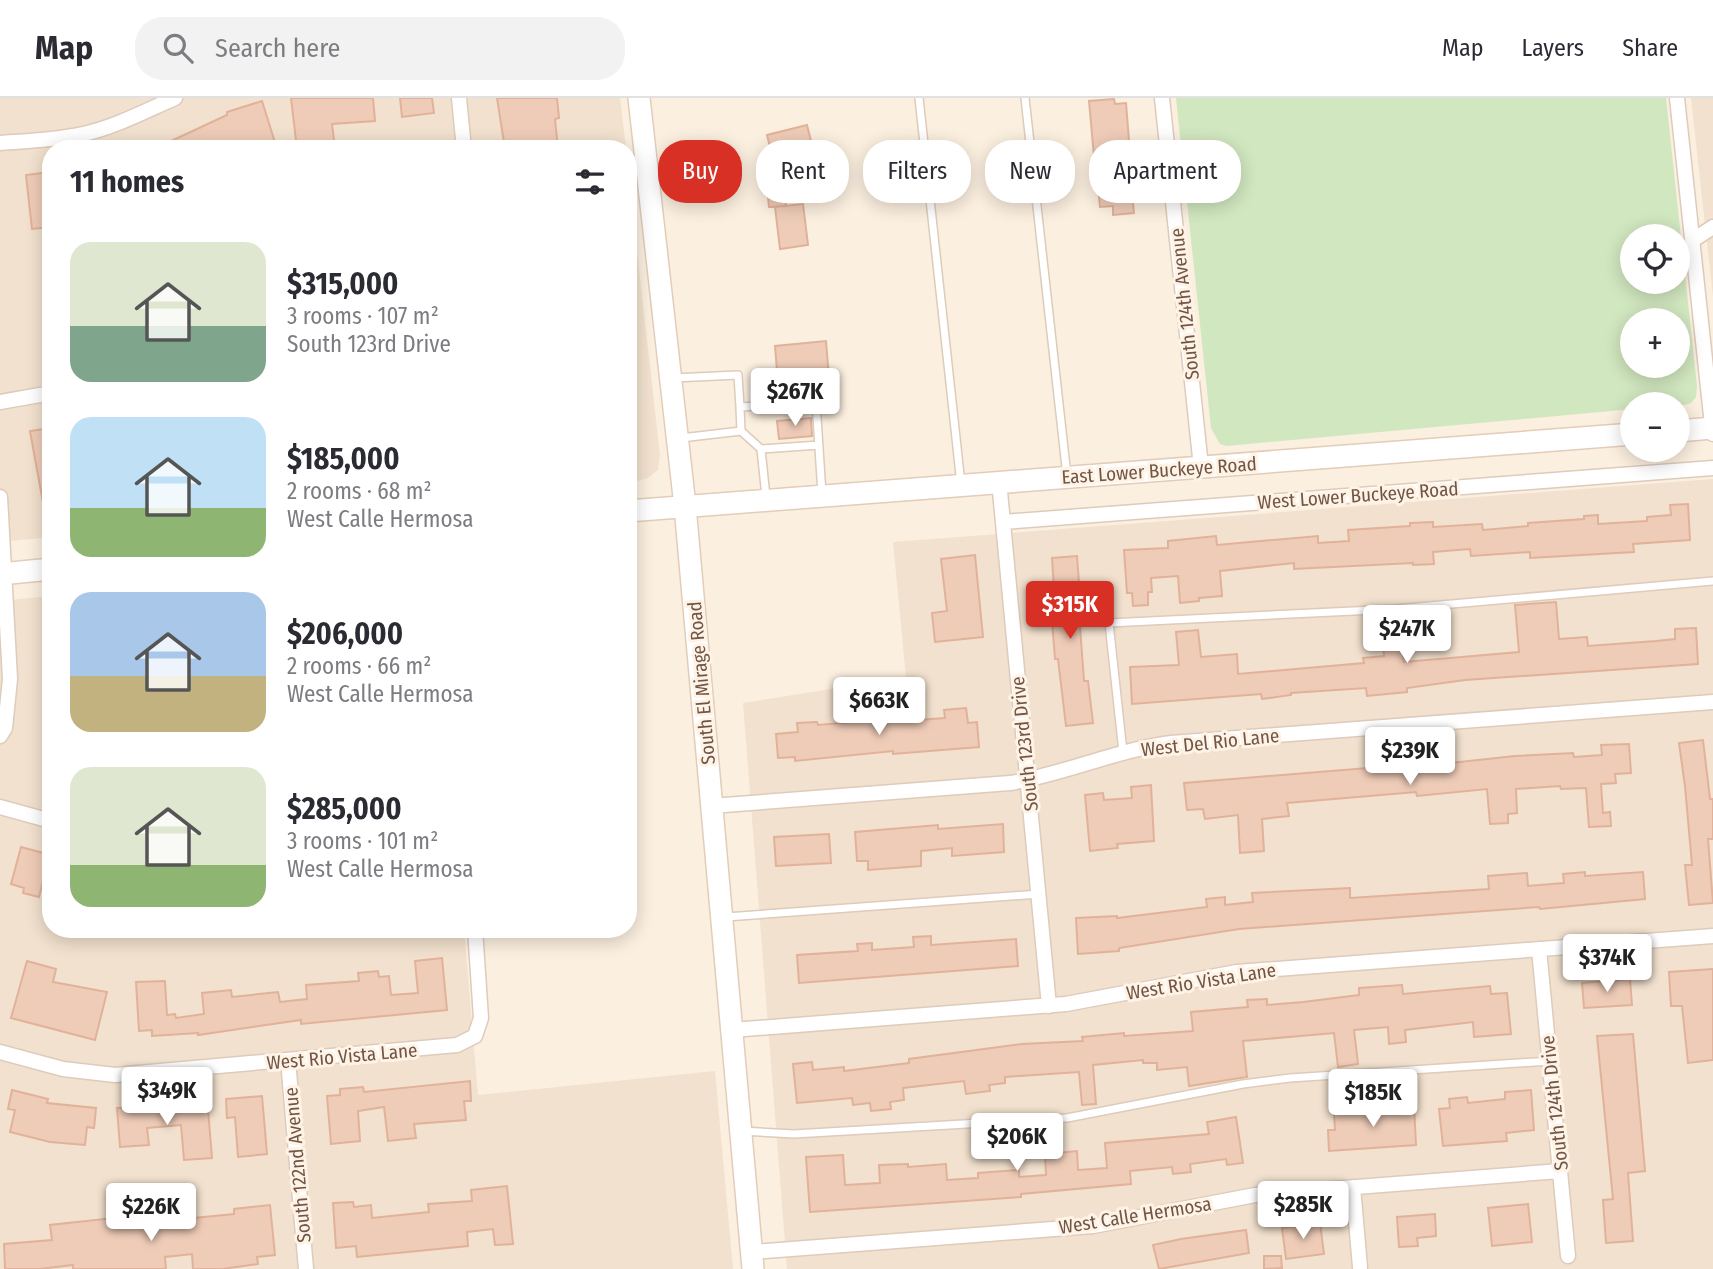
<!DOCTYPE html>
<meta charset="utf-8">
<style>
:root{--surface:#fff;--page:#f2f2f3;--text:#2b2b33;--muted:#7c7c81;--line:#e1e1e2;--accent:#d93025}
body{margin:0;font-family:"Fira Sans Condensed",sans-serif;background:var(--page);color:var(--text);height:100vh;display:flex;flex-direction:column;font-size:26px;white-space:nowrap}
*{box-sizing:border-box;margin:0}
p{font-size:23px;color:var(--muted)}
.icon{flex:none;width:38px;height:38px;fill:none;stroke:currentColor;stroke-width:2;stroke-linecap:round;stroke-linejoin:round}
.map{position:relative;flex:1;overflow:hidden}
.panel{position:absolute;left:42px;top:42px;width:595px;height:798px;display:flex;flex-direction:column;background:var(--surface);border-radius:28px;box-shadow:0 4px 18px #0003}
.panel>*{flex:none}
.top-card{position:absolute;left:658px;top:42px;width:665px;height:63px;display:flex;gap:14px}
.tools{position:absolute;left:1620px;top:126px;display:grid;gap:14px}
.tools a{display:grid;place-items:center;width:70px;height:70px;border-radius:50%;background:var(--surface);box-shadow:0 4px 18px #0003;font-size:35px}
.price{position:absolute;translate:-50% -60px;padding:0 16px;border-radius:7px;background:#fff;color:#222;font-size:23px;line-height:46px;filter:drop-shadow(0 2px 4px #0008)}
.price::after{content:'';position:absolute;left:50%;top:42px;width:21px;height:16px;margin-left:-10px;background:inherit;clip-path:polygon(0 0,100% 0,50% 100%)}
.price.active{background:var(--accent);color:#fff}
ul{padding:0;list-style:none}
li{display:flex;align-items:center;gap:21px;height:175px;padding:0 28px}
li span{display:grid;place-items:center;flex:none;width:196px;height:140px;border-radius:21px;color:#555}
li>.icon{margin-inline-start:auto}
span .icon{width:84px;height:84px;fill:#fffc;stroke-width:1}
li b{font-size:30px}
h2{display:flex;justify-content:space-between;align-items:center;height:84px;padding:0 28px;font-size:30px}
.chip{padding:0 24px;border-radius:28px;background:var(--surface);box-shadow:0 4px 18px #0003;font-size:24px;line-height:63px}
.chip.active{background:var(--accent);color:#fff}
header{display:flex;align-items:center;gap:42px;box-sizing:border-box;height:98px;padding:0 35px;background:var(--surface);border-bottom:2px solid var(--line)}
header strong{font-size:33px}
nav{display:flex;gap:38px;margin-inline-start:auto;font-size:24px}
.search{width:490px;height:63px;background:var(--page);display:flex;align-items:center;gap:18px;box-sizing:border-box;padding:0 24px;border-radius:28px;color:var(--muted);font-size:26px}
.map>svg:first-child{display:block}
.residential{fill:#f2e1ce}
.green{fill:#d1e7bf;fill-rule:evenodd}
.building{fill:#efccb8;stroke:#e1b299;stroke-width:2}
.lines{fill:none;stroke-linecap:round;stroke-linejoin:round}
.lane-casing{stroke:#decbbc;stroke-width:10}
.street-casing{stroke:#decbbc;stroke-width:17}
.secondary-casing{stroke:#e3ccba;stroke-width:24}
.lane{stroke:#fff;stroke-width:7}
.street{stroke:#fff;stroke-width:14}
.secondary{stroke:#fff;stroke-width:21}
.labels{text-anchor:middle;stroke-width:6;stroke-linejoin:round;paint-order:stroke}
.street-label{font-size:19px;fill:#705548;stroke:#fef3e5}
</style>
<header>
<strong>Map</strong>
<div class="search"><svg class="icon" aria-label="search" viewBox="0 0 24 24"><circle cx="10" cy="10" r="6"/><path d="M15 15l6 6"/></svg>Search here</div>
<nav><a>Map</a><a>Layers</a><a>Share</a></nav>
</header>
<div class="map">
<svg width="1713" height="1171" viewBox="0 0 1713 1171">
<rect width="100%" height="100%" fill="#fbefdf"/>
<path class="residential" d="M0,0H620L626,51H51V439L0,444Z
M1691,0H1713V199Z
M628,74L660,357L658,372L648,380L628,386Z
M1713,381V1171H787L743,605L906,579L893,444Z
M51,498V831H464L478,997L715,973L733,1171H0V503Z"/>
<path class="green" d="M1176,0H1666L1697,288L1696,299L1691,305L1685,307L1633,306V311L1226,348L1220,346L1211,330ZM1633,138H1678V184H1633ZM1633,222H1678V268H1633Z"/>
<path class="building" d="M291,0H373L375,23L332,26L335,50L297,51Z
M400,0H432L434,15L402,19Z
M497,0H557L559,20L555,21L558,51H505Z
M1114,1L1115,6L1126,5L1130,55L1094,58L1089,3Z
M262,3L277,51H154L227,17V14Z
M807,27L814,55L774,65L767,37Z
M1062,51L1065,79L1048,81L1045,53Z
M781,67L786,108L769,109L765,69Z
M51,74V129L32,131L26,77Z
M1131,85L1134,115L1113,117V108L1100,109L1098,88Z
M803,106L808,147L780,151L775,109Z
M826,243L829,280L778,285L775,248Z
M811,320L812,338L779,341L777,323Z
M51,330V410H44L30,333Z
M1688,406L1690,442L1633,446L1634,454L1530,460V454L1471,458L1470,451L1433,454L1434,466L1413,467V465L1294,471V465L1220,473L1222,498L1199,500V503L1180,505L1178,478L1151,480L1152,494H1148V507L1133,508L1132,495H1127L1124,452L1168,450V443L1216,438L1217,447L1318,438V445L1349,443L1348,432L1410,428V425L1433,424V429L1482,426L1483,432L1528,428V425L1584,421V418L1598,417V426L1647,423V419L1671,417L1670,407Z
M975,457L983,539L935,544L932,515L947,513L941,461Z
M1077,458L1079,485H1086L1087,502H1078L1084,583H1088L1093,625L1066,628L1058,561H1055L1052,522H1056L1052,460Z
M1556,504L1559,541L1587,539L1588,548L1656,543L1675,541V531L1696,530L1698,566L1465,582L1407,590V594L1367,598L1366,590L1291,595V597L1262,601L1261,596L1132,606L1130,569L1179,567L1176,534L1198,532L1201,559L1237,556L1238,576L1364,565L1363,560L1384,558L1382,540L1399,538L1404,564L1519,554L1515,507Z
M966,610L968,625L977,624L979,649L893,656V653L795,663V659L778,660L776,636L798,634L797,625L817,624L818,627L877,622V625L945,620L944,612Z
M1703,642L1710,701H1713V741H1708L1713,805L1689,807L1685,767H1692L1685,688L1679,645Z
M1629,646L1631,675L1615,676L1616,685L1601,686L1603,715L1610,714L1611,728L1589,729L1586,690L1561,691L1560,688L1516,691L1517,715L1508,716V725L1490,726L1487,691L1417,698L1416,694L1287,705L1289,718L1262,721L1264,753L1240,755L1238,717L1205,721L1203,711L1187,712L1184,685L1441,664V666L1515,658L1573,655L1574,659L1602,657L1601,647Z
M1151,687L1154,743L1117,746L1118,750L1090,753L1085,697L1103,695L1104,702L1132,700L1131,689Z
M1003,726L1004,754L952,758V750L921,753V768L868,772V763H857L855,734L938,727V731Z
M829,736L831,765L776,768L774,739Z
M21,749L51,757V776L45,775L39,799L23,795L24,790L11,786Z
M1585,774V778L1643,774L1645,801L1540,811L1539,809L1239,831L1119,850V853L1078,856L1076,820L1117,818V820L1207,809L1206,801L1225,799V807L1253,804L1252,795L1350,790V800L1489,791L1488,778L1527,775L1528,788L1564,785L1563,776Z
M931,838V847L1016,841L1018,868L799,885L797,857L858,853L857,846L872,845V852L914,849L913,839Z
M442,860L447,912L301,926V922L198,937V935L152,938V932L139,933L136,884L165,883L167,917L175,916L176,920L204,916L202,895L231,892L232,899L278,894L280,904L307,901L306,887L359,883L358,875L378,873L379,879L389,878L391,897L418,895L415,863Z
M27,863L56,871L53,884L107,894L95,942L11,920Z
M1713,871V962L1688,965L1682,908H1671L1669,874Z
M1630,881L1632,907L1584,910L1582,885Z
M1402,887L1403,896L1490,888L1491,896L1507,895L1511,936L1474,939L1473,924L1405,932L1406,944L1389,946L1388,929L1354,932L1358,966L1338,969L1334,935L1243,943L1247,979L1189,988L1187,969L1157,972V965H1143V962L1093,967L1096,1006L1082,1007L1079,974L1005,979V985L989,987L990,993L966,996L964,983L903,990L904,1002L890,1004L891,1011L871,1013L870,1005L853,1007L852,1000L797,1005L793,966L812,964L813,972L844,969V973L909,965V961L1022,946L1083,943L1082,939L1124,935V938L1193,933L1191,914L1248,909L1247,902L1267,901V907L1303,904L1359,897V890Z
M1633,936L1645,1073L1628,1075L1633,1143L1606,1145L1603,1102L1613,1101L1597,938Z
M470,983L471,1003H464L466,1022L414,1026L416,1040L388,1043L384,1009L358,1013L360,1043L331,1046L327,998L340,997V991L363,989L364,994Z
M12,992L48,1001L47,1005L96,1010L94,1030L87,1029L85,1047L50,1044L10,1034L15,1012L8,1011Z
M1531,992L1534,1032L1506,1035L1507,1043L1443,1048L1439,1011L1450,1010L1449,1001L1467,999L1468,1005L1505,1001V994Z
M262,998L267,1056L238,1059L235,1019L227,1020L226,1001Z
M195,1006L196,1012L208,1011L212,1060L184,1062L181,1027L147,1030L149,1047L120,1049L117,1010Z
M1414,1008L1416,1047L1329,1053L1328,1032H1335L1334,1015Z
M1236,1019L1243,1065L1227,1067L1226,1061L1190,1066L1191,1074L1173,1076L1172,1069L1130,1073L1131,1086L1021,1096V1099L810,1114L806,1059L843,1057L845,1087L880,1085L879,1067L908,1066V1069L946,1066L947,1082L978,1080V1075L1019,1072V1079L1046,1077L1045,1056L1077,1053L1078,1072L1107,1070L1105,1045L1209,1036L1207,1024Z
M507,1088L513,1146L495,1147L493,1131L467,1134L468,1148L357,1159L356,1148L336,1150L333,1105L353,1104L354,1109L371,1107L372,1120L429,1114L428,1106L472,1103L471,1092Z
M1528,1106L1532,1144L1492,1148L1488,1110Z
M270,1107L275,1157L257,1159L258,1166L222,1171H193L192,1156L165,1159L166,1171H73V1167L40,1171H5L4,1146L52,1142L50,1127L132,1118L133,1126L234,1116V1111Z
M1435,1116L1436,1138L1417,1140L1418,1148L1399,1149L1397,1119Z
M1320,1125L1324,1156L1286,1161L1282,1130Z
M1246,1132L1249,1155L1159,1171L1153,1147L1181,1141Z
M1264,1158H1281L1282,1170L1264,1171Z"/>
<g class="lines">
<defs>
<path id="lane" d="M919,0L961,386
M1025,0L1067,378
M673,280L738,277L740,309
M741,333L761,351L819,347
M681,340L741,333L740,309L816,304L822,396
M761,351L766,399
M1123,654L1109,525L1395,511L1713,483
M726,819L1039,796
M742,1033L794,1036L1067,1020L1243,986L1290,980L1550,963"/>
<path id="street" d="M459,0L464,51
M1162,0L1201,369
M1677,0L1713,336
M0,45C28,43 55,42 83,36C115,29 145,13 175,0
M1693,142L1713,129
M0,304L51,295
M999,383L1049,908
M0,399L10,581L5,630L0,638
M1003,424L1713,370
M711,708L1010,685C1065,676 1116,652 1171,645L1713,604
M0,709L51,723
M1539,851L1568,1158
M732,932L1066,906L1237,874L1713,838
M0,954L63,971L115,977L457,947L475,938L481,920L475,831
M288,962L306,1171
M1353,1089L1360,1169
M752,1154L1093,1128L1255,1097L1560,1073"/>
<path id="secondary" d="M639,0L685,408L753,1171
M1678,333L1713,330
M628,413L1633,336
M0,476L51,471"/>
</defs>
<use href="#lane" class="lane-casing"/>
<use href="#street" class="street-casing"/>
<use href="#secondary" class="secondary-casing"/>
<use href="#lane" class="lane"/>
<use href="#street" class="street"/>
<use href="#secondary" class="secondary"/>
</g>
<g class="labels">
<g class="street-label">
<text transform="translate(1184 206) rotate(-96)" y="7">South 124th Avenue</text>
<text transform="translate(1159 372) rotate(-4)" y="7">East Lower Buckeye Road</text>
<text transform="translate(1358 397) rotate(-4)" y="7">West Lower Buckeye Road</text>
<text transform="translate(701 585) rotate(-95)" y="7">South El Mirage Road</text>
<text transform="translate(1210 644) rotate(-6)" y="7">West Del Rio Lane</text>
<text transform="translate(1024 646) rotate(-96)" y="7">South 123rd Drive</text>
<text transform="translate(1201 883) rotate(-9)" y="7">West Rio Vista Lane</text>
<text transform="translate(342 958) rotate(-5)" y="7">West Rio Vista Lane</text>
<text transform="translate(1554 1005) rotate(-96)" y="7">South 124th Drive</text>
<text transform="translate(297 1067) rotate(-95)" y="7">South 122nd Avenue</text>
<text transform="translate(1135 1117) rotate(-9)" y="7">West Calle Hermosa</text>
</g>
</g>
</svg>
<div class="tools">
<a><svg class="icon" aria-label="locate" viewBox="0 0 24 24"><circle cx="12" cy="12" r="6"/><path d="M12 2v4M12 18v4M2 12h4M18 12h4"/></svg></a>
<a>+</a>
<a>−</a>
</div>
<b class="price" style="left:795px;top:330px">$267K</b>
<b class="price active" style="left:1070px;top:543px">$315K</b>
<b class="price" style="left:1407px;top:567px">$247K</b>
<b class="price" style="left:879px;top:639px">$663K</b>
<b class="price" style="left:1410px;top:689px">$239K</b>
<b class="price" style="left:1607px;top:896px">$374K</b>
<b class="price" style="left:167px;top:1029px">$349K</b>
<b class="price" style="left:1373px;top:1031px">$185K</b>
<b class="price" style="left:1017px;top:1075px">$206K</b>
<b class="price" style="left:1303px;top:1143px">$285K</b>
<b class="price" style="left:151px;top:1145px">$226K</b>
<div class="top-card">
<a class="chip active">Buy</a>
<a class="chip">Rent</a>
<a class="chip">Filters</a>
<a class="chip">New</a>
<a class="chip">Apartment</a>
</div>
<section class="panel">
<h2>11 homes<svg class="icon" aria-label="filters" viewBox="0 0 24 24"><path d="M4 7h16M4 17h16"/><circle cx="9" cy="7" r="2"/><circle cx="15" cy="17" r="2"/></svg></h2>
<ul>
<li><span style="background:linear-gradient(#dfe7d0 60%,#7fa58c 0)"><svg class="icon" aria-label="home" viewBox="0 0 24 24"><path d="M3 11l9-7 9 7M6 9v11h12V9"/></svg></span><div><b>$315,000</b><p>3 rooms · 107 m²</p><p>South 123rd Drive</p></div></li>
<li><span style="background:linear-gradient(#bfe0f5 65%,#8fb573 0)"><svg class="icon" aria-label="home" viewBox="0 0 24 24"><path d="M3 11l9-7 9 7M6 9v11h12V9"/></svg></span><div><b>$185,000</b><p>2 rooms · 68 m²</p><p>West Calle Hermosa</p></div></li>
<li><span style="background:linear-gradient(#a9c7e8 60%,#c2b280 0)"><svg class="icon" aria-label="home" viewBox="0 0 24 24"><path d="M3 11l9-7 9 7M6 9v11h12V9"/></svg></span><div><b>$206,000</b><p>2 rooms · 66 m²</p><p>West Calle Hermosa</p></div></li>
<li><span style="background:linear-gradient(#dfe7d0 70%,#8fb573 0)"><svg class="icon" aria-label="home" viewBox="0 0 24 24"><path d="M3 11l9-7 9 7M6 9v11h12V9"/></svg></span><div><b>$285,000</b><p>3 rooms · 101 m²</p><p>West Calle Hermosa</p></div></li>
</ul>
</section>
</div>
